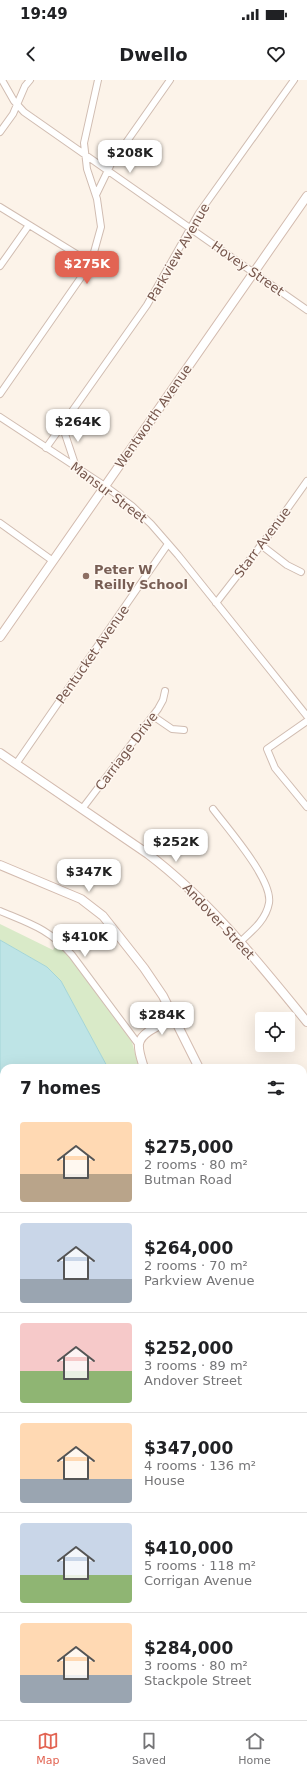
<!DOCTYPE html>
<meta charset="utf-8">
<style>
:root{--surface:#fff;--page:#f2f2f2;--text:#202124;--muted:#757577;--line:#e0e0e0;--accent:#e26453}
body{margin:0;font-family:"DejaVu Sans",sans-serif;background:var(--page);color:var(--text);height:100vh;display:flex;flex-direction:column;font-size:15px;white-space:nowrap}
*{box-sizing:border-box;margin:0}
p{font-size:13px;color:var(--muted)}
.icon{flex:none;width:22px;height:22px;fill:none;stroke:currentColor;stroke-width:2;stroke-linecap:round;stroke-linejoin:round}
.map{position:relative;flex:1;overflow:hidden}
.drawer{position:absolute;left:0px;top:984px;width:307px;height:656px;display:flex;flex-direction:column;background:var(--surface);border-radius:12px 12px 0 0;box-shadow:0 4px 16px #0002}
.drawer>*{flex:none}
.controls{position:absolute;left:255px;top:932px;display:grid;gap:8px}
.controls a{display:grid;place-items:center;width:40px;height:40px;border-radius:4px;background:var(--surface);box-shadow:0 4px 16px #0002;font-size:20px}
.price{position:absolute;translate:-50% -34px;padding:0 9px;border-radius:8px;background:#fff;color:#222;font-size:13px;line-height:26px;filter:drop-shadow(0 1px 2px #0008)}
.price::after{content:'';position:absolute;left:50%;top:24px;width:12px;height:9px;margin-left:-6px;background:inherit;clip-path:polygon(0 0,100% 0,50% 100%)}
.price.selected{background:var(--accent);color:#fff}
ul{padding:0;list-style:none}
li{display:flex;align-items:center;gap:12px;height:100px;padding:0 20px}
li+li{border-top:1px solid var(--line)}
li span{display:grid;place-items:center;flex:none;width:112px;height:80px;border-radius:4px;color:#555}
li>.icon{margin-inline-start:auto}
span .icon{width:48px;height:48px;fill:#fffc;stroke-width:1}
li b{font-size:17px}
h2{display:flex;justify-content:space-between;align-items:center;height:48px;padding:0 20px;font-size:17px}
.status{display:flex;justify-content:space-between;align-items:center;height:28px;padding:0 20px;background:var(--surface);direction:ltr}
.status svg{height:11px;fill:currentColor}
header{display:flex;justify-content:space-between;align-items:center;height:52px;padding:0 20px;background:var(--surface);font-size:18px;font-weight:700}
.tab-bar{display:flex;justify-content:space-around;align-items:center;height:56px;border-top:1px solid var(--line);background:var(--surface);font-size:11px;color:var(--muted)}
.tab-bar a{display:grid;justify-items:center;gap:2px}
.tab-bar .selected{color:var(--accent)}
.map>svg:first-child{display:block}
.green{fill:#d9eac8}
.water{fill:#bee4e6;stroke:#a4d5d7}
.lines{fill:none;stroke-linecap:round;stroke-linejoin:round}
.street-casing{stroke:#d0bcb1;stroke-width:8}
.secondary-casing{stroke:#d3bbaf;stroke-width:10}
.primary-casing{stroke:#d9d0cd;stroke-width:10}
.street{stroke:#fff;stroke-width:6}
.secondary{stroke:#fff;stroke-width:8}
.primary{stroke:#f8d0a5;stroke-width:9}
.primary-bridge-casing{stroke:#d9d0cd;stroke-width:10;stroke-linecap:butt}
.primary-bridge{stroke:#f8d0a5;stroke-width:9}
.education-dot{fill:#8d6e63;stroke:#fef7f0;stroke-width:1.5}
.labels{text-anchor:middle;stroke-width:3;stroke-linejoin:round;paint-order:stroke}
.street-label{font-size:13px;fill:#76574d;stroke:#fef7f0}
.education-label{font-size:13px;font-weight:bold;fill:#785e54;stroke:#fef7f0;text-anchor:start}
</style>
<div class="status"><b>19:49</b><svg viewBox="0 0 49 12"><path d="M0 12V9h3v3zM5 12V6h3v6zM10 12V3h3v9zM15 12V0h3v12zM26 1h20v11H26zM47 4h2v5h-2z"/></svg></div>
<header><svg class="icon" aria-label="back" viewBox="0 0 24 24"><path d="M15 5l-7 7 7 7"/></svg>Dwello<svg class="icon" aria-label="heart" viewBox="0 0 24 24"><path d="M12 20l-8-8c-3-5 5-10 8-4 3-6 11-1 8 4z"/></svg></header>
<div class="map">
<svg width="307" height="1640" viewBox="0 0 307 1640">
<rect width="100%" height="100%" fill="#fcf3e9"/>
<path class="green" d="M0,844L53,870L58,862L132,962L139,988H108L61,901L47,887L0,860Z
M107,1636H175L176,1640H108Z"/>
<path class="water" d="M0,860L47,887L61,901L108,988H4V1046L0,1043Z
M303,1610L307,1612V1640H165L163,1636H303Z"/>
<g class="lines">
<defs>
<path id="street" d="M2,0L14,21L24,32L307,230
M0,52L13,34L25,6L30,0
M96,115L111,84L170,0
M0,127L91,183
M0,186L29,145
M0,314L91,183L101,147L97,119L87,89L84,63L98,0
M0,337L105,406L132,426L151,444L178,475L307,636
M62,345L76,387
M46,368L147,225L199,133L294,0
M0,443L53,481
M261,465L287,485L301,492
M216,523L268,456L307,401
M153,636L172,649L184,650
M307,641L267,669L275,688L307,727
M16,684L168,464
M82,729L158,629L163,620L165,611
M213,729C228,749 273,800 269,823C266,840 252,851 240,862
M0,831C31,844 49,849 72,875L139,965
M303,1113L307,1110
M303,1444L307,1443
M303,1551L307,1555"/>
<path id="secondary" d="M0,557L307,116
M0,673L148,774C210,821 258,882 307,942
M0,785L81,819L103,836L144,888L163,916L199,988
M144,988C142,981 138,971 139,964C141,951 164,944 174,938
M303,1207L307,1215
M303,1322L307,1318
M303,1336L307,1331"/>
<path id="primary" d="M0,1088L4,1095
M0,1283L4,1269
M0,1305L4,1282
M0,1358L4,1325
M0,1447L4,1469
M0,1483L4,1499
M0,1578L4,1582
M43,1636L45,1640
M63,1636L65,1640
M71,1636L73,1640
M90,1636L91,1640"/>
</defs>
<use href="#street" class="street-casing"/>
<use href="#secondary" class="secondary-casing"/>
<use href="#primary" class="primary-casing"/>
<use href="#street" class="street"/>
<use href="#secondary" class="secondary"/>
<use href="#primary" class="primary"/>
<defs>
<path id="primary-bridge" d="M0,1493L4,1491"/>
</defs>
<use href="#primary-bridge" class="primary-bridge-casing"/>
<use href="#primary-bridge" class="primary-bridge"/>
</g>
<circle class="education-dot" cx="86" cy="496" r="4"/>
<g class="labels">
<g class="street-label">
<text transform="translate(178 172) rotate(-60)" y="5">Parkview Avenue</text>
<text transform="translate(248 188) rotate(35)" y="5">Hovey Street</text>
<text transform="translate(153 336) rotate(-55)" y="5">Wentworth Avenue</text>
<text transform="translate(109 412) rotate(37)" y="5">Mansur Street</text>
<text transform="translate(262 462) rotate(-53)" y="5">Starr Avenue</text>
<text transform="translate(92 574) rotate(-55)" y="5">Pentucket Avenue</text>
<text transform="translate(126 671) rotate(-53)" y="5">Carriage Drive</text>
<text transform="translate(219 841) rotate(47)" y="5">Andover Street</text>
</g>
<g class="education-label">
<text x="94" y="494">Peter W<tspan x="94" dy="15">Reilly School</tspan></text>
</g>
</g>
</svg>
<div class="controls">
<a><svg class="icon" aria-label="locate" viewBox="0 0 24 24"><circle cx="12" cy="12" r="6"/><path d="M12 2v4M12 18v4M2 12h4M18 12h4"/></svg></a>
</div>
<b class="price" style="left:130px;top:94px">$208K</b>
<b class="price selected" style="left:87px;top:205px">$275K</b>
<b class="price" style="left:78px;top:363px">$264K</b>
<b class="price" style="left:176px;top:783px">$252K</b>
<b class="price" style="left:89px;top:813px">$347K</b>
<b class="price" style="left:85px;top:878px">$410K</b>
<b class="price" style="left:162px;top:956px">$284K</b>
<section class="drawer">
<h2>7 homes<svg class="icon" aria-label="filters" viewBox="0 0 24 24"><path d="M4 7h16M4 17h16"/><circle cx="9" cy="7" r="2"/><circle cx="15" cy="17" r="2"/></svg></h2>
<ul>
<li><span style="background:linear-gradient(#ffd9b3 65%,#b9a48a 0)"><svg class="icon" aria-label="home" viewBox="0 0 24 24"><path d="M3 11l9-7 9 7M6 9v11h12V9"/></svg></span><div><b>$275,000</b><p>2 rooms · 80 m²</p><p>Butman Road</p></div></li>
<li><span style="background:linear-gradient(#c9d6e8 70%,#9aa5b1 0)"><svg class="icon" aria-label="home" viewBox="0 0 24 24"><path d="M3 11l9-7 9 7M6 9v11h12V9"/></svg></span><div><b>$264,000</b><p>2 rooms · 70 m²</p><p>Parkview Avenue</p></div></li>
<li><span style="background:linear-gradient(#f6c9c9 60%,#8fb573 0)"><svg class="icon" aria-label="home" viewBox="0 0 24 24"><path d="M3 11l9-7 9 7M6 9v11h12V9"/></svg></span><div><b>$252,000</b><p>3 rooms · 89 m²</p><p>Andover Street</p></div></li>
<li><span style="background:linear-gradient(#ffd9b3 70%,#9aa5b1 0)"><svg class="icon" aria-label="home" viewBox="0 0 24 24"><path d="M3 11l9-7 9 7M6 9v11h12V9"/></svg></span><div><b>$347,000</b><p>4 rooms · 136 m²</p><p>House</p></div></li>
<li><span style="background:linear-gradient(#c9d6e8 65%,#8fb573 0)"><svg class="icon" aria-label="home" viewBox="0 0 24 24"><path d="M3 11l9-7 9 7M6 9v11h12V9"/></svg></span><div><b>$410,000</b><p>5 rooms · 118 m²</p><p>Corrigan Avenue</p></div></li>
<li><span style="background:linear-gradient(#ffd9b3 65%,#9aa5b1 0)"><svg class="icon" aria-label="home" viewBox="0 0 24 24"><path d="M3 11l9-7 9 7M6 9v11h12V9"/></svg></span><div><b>$284,000</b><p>3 rooms · 80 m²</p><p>Stackpole Street</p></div></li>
</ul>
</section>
</div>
<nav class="tab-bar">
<a class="selected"><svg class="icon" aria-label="map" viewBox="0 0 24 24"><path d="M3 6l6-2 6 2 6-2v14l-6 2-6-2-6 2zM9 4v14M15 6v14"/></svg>Map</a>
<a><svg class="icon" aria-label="saved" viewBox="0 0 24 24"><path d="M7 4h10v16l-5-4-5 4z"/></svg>Saved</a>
<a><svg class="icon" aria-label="home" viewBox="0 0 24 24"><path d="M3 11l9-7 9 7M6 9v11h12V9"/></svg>Home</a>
</nav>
